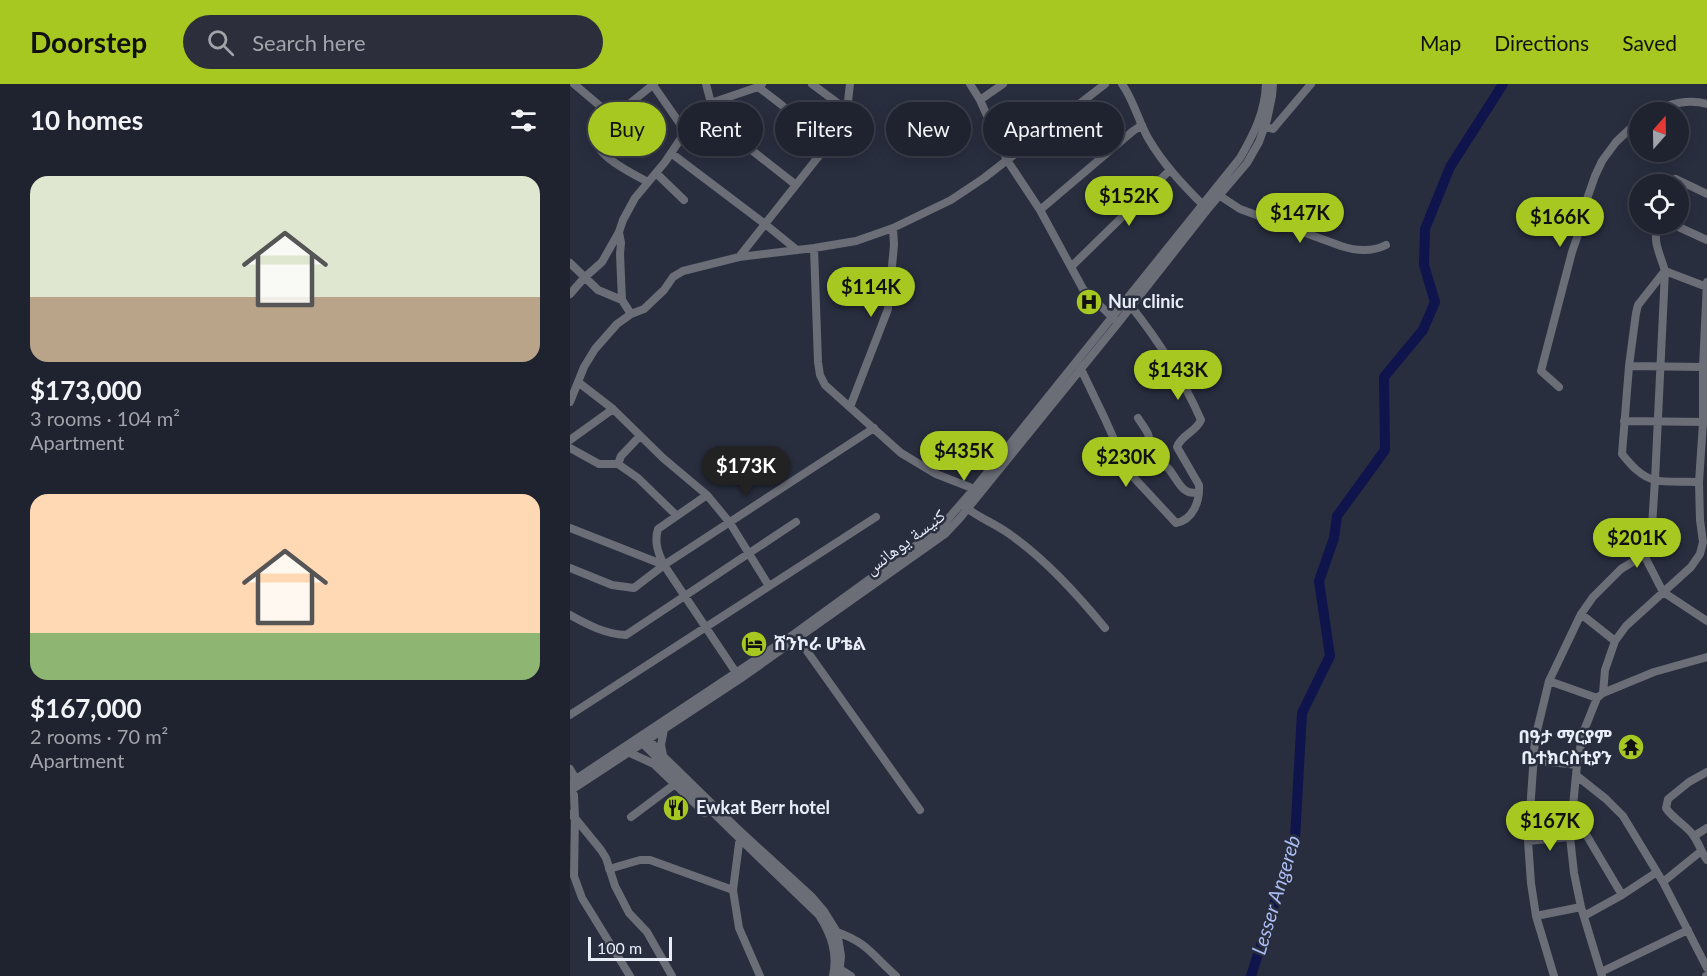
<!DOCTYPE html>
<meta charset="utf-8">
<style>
:root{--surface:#1f222f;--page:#2c2f3b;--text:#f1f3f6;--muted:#a1a4aa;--line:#3c3f4b;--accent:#a6c820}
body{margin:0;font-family:Lato,"Noto Naskh Arabic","Noto Sans Ethiopic",sans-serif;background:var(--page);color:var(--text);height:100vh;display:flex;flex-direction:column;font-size:22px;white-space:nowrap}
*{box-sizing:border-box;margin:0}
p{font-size:20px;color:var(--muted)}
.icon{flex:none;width:33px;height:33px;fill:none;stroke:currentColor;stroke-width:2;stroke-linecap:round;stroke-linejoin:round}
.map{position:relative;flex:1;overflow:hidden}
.sheet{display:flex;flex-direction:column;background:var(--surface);width:570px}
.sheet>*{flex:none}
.top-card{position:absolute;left:18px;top:18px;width:570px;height:54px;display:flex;gap:12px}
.needle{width:39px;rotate:20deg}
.controls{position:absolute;left:1059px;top:18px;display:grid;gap:12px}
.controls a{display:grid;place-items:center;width:60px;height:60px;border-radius:50%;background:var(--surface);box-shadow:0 3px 15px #0003,0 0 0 2px var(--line);font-size:30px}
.scale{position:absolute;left:18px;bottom:15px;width:84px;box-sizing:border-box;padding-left:6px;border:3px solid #e9edf8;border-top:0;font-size:16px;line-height:21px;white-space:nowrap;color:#e9edf8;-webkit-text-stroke:4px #292e3f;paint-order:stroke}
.price{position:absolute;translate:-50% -51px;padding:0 14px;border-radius:21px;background:var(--accent);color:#111;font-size:20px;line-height:39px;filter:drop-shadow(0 2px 3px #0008)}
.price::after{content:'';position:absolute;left:50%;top:36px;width:18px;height:14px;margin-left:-9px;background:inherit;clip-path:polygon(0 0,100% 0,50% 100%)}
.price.on{background:#222;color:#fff}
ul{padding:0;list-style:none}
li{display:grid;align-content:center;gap:12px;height:318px;padding:0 30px}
li span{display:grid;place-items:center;height:186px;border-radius:18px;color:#555}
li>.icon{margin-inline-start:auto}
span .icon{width:108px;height:108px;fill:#fffc;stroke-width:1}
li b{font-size:26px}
h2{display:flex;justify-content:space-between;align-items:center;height:72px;padding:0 30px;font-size:26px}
.pill{padding:0 21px;border-radius:27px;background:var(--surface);box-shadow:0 3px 15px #0003,0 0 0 2px var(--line);font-size:21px;line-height:54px}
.pill.on{background:var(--accent);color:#111}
header{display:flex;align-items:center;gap:36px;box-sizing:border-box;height:84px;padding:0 30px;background:var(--accent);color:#111}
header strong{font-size:28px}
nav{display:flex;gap:33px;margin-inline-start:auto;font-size:21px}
.search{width:420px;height:54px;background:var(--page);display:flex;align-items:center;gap:15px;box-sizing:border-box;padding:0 21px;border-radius:33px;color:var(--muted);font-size:22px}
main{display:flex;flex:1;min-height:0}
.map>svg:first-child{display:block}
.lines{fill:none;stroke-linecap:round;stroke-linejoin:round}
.river{stroke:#0f144d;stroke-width:10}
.minor{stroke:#6b6e77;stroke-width:8}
.labels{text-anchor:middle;stroke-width:5;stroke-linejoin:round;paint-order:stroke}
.poi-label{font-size:18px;font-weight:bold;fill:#e9edf8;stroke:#292e3f;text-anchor:start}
.street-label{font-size:18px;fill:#e9edf8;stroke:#292e3f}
.water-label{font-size:20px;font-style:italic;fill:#acbdf3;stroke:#292e3f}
</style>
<header>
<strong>Doorstep</strong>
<div class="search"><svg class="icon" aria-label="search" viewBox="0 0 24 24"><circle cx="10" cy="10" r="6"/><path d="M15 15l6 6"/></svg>Search here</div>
<nav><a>Map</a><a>Directions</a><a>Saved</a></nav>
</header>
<main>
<section class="sheet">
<h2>10 homes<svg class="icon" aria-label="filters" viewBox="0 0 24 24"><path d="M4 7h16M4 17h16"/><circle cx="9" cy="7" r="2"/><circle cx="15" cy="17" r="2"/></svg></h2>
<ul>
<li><span style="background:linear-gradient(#dfe7d0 65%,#b9a48a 0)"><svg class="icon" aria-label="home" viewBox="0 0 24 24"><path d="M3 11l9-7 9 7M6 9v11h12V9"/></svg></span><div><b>$173,000</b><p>3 rooms · 104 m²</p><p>Apartment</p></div></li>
<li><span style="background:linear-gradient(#ffd9b3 75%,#8fb573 0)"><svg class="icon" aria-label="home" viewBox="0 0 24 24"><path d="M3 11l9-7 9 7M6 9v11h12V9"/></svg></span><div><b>$167,000</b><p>2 rooms · 70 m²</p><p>Apartment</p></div></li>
</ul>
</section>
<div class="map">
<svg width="1137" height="892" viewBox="0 0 1137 892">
<rect width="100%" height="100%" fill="#292e3f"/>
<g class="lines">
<path class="river" d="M681,892L725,755L732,629L760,572L749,497L764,454L767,432L815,366L814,293L853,246L865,218L854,181L855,145L880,83L933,0"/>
<path class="minor" d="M4,0L43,33
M136,0L146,38L226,101
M242,0L277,26
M400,0L410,16L437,76L470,126L513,205L545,236
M552,0C564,17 568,36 578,54C593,80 613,101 634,122
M83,1L115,47
M188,3C213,21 235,39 256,63
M410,16L433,0
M1084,28C1099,19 1120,15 1137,20
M692,42L703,45L741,0
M101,69L195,140L227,166
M86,89L114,116
M1106,95L1137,110
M78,98C65,91 27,73 27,57L43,33L84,0
M647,110L670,125L771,162C786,167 802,168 816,161
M470,126L563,47L572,41
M1090,140C1080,153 1091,172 1095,187L1085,396L1082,442L1074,471L1093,508L1137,537
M1102,140L1137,156
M244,164L248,278L250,291L255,301L331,369L366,390L407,406
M169,173L256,63L277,26L280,0
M0,179L28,206L52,216L61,230
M501,183L600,86
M1095,187L1137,203
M1094,188L1068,221L1066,229L1059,282L1052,370C1060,380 1071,393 1085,396C1096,399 1117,397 1129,398
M0,210L14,194L32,178L49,148
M52,216L50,170L51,159L49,148L53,136L65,114L95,78L130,26L141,19L188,3L192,0
M509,281L535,335L547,362L554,372V383L606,439C623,436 630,417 629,401L607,363C611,351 626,348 631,336C613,295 588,256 560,221
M1059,282L1133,283
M8,298L43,325L93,374L137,411L160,439L199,502
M989,303L971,287L1002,168L1011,142L1018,112L1025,92L1032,77L1046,58L1064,41L1070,38
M0,318L14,283L25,265L47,240L61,230L74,225L94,206L103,193L113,187L169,173L244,164L286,157L323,144L381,116L414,94L535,0
M280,323L318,225L324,161L323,144
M568,334C571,339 576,345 578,350C581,358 579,366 583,373C587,380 593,380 598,384C607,394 612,413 628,408
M1054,337L1136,338
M70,352L51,372L48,380L68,394L106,431
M0,356L43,325
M0,364L29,380H48
M137,411L88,445C84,458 88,469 94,481L169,593
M394,422C407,433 424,439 438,449C475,475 506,509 535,544
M0,444L94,481
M0,484L42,501L64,504L94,481L304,344
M1011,530L1045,557
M0,531C18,541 35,550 56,551L226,438
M227,553L350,726
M979,597L1027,614
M1033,609L1035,586L1045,557L1056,542L1121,483L1130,470L1133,458L1130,436L1129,398L1133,339V283L1137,198
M0,631L306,433
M76,652L93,672L171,748L242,813L254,827L267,848L271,872L269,892
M69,656L170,755L249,831C261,850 268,869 263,892
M60,669L84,680L135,729
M93,671L91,661L94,645
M963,676L1007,681
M0,685L8,699
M1137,688L1119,698L1098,715L1096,724C1103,735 1116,741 1123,751C1129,759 1131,768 1137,776
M1007,692L1036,715L1053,732L1093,798L1137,884
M0,699L224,550L370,444L404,405L670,74C684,50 695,28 696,0
M0,705L4,711L5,734L0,730
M0,707L170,595L375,450L390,434L549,238L637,126L677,79L689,58L697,36L702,12L703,0
M61,733L105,700
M5,734L31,766L36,774L45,802L59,829L77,848L102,892
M5,734L4,792L12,814L60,892
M1001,736L1017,752L1052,811
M170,752L163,806L169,844L190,892
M1124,752L1137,744
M958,757L1000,753
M39,785L70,776H80L163,806
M1093,798L1130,768
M966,832L1011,823
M1014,832L1052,811L1087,788
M267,848C298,859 303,872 326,892
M270,885L281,892
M1031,888L1118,846
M984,892L966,832L961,799L958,757L965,655L979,597L1011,530L1023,513L1051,485L1074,471
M1032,892L1011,823L1004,789L1000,753L1007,681L1013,649L1027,614L1033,609L1084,588L1137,573
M1136,892H1137"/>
</g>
<defs>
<symbol id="hospital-disc" viewBox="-11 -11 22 22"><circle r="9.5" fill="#a6c820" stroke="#292e3f"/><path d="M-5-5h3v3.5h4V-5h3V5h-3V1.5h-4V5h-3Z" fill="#111"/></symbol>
<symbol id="hotel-disc" viewBox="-11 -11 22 22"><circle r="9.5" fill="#a6c820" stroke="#292e3f"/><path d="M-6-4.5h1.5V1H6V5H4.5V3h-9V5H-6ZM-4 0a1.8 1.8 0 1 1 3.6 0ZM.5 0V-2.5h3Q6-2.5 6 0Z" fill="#111"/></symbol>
<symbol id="temple-disc" viewBox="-11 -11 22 22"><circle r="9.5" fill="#a6c820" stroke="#292e3f"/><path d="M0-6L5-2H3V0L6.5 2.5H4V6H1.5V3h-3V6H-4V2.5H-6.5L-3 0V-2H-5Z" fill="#111"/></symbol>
<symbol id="restaurant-disc" viewBox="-11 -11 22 22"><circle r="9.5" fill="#a6c820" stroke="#292e3f"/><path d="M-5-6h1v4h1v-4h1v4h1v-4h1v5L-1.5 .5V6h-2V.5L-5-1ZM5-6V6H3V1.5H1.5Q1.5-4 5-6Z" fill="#111"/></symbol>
</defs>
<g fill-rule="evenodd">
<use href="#hospital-disc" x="504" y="203" width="30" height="30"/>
<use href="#hotel-disc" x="169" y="545" width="30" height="30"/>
<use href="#temple-disc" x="1046" y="648" width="30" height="30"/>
<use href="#restaurant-disc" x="91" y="709" width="30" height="30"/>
</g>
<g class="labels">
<g class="poi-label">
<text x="538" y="224">Nur clinic</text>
<text x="204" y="566">ሸንኮራ ሆቴል</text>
<text x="1042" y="659" text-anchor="end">በዓታ ማርያም<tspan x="1042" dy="21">ቤተክርስቲያን</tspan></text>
<text x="126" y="730">Ewkat Berr hotel</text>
</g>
<g class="street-label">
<text transform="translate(335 458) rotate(-37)" y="6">كنيسة يوهانس</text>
</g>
<g class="water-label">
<text transform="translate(706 811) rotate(-73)" y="7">Lesser Angereb</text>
</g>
</g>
</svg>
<div class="controls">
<a><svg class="needle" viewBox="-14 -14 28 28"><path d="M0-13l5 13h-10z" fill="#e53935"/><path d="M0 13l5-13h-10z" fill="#a1a4aa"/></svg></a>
<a><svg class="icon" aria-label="locate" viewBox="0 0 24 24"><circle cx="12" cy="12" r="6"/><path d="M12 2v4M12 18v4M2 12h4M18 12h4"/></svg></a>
</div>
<div class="scale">100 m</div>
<b class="price" style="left:559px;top:143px">$152K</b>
<b class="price" style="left:730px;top:160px">$147K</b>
<b class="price" style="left:990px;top:164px">$166K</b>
<b class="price" style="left:301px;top:234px">$114K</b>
<b class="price" style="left:608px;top:317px">$143K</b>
<b class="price" style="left:394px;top:398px">$435K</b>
<b class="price" style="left:556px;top:404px">$230K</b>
<b class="price on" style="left:176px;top:413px">$173K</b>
<b class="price" style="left:1067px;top:485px">$201K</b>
<b class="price" style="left:980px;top:768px">$167K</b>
<div class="top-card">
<a class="pill on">Buy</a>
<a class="pill">Rent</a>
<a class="pill">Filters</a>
<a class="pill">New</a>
<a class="pill">Apartment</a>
</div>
</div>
</main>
